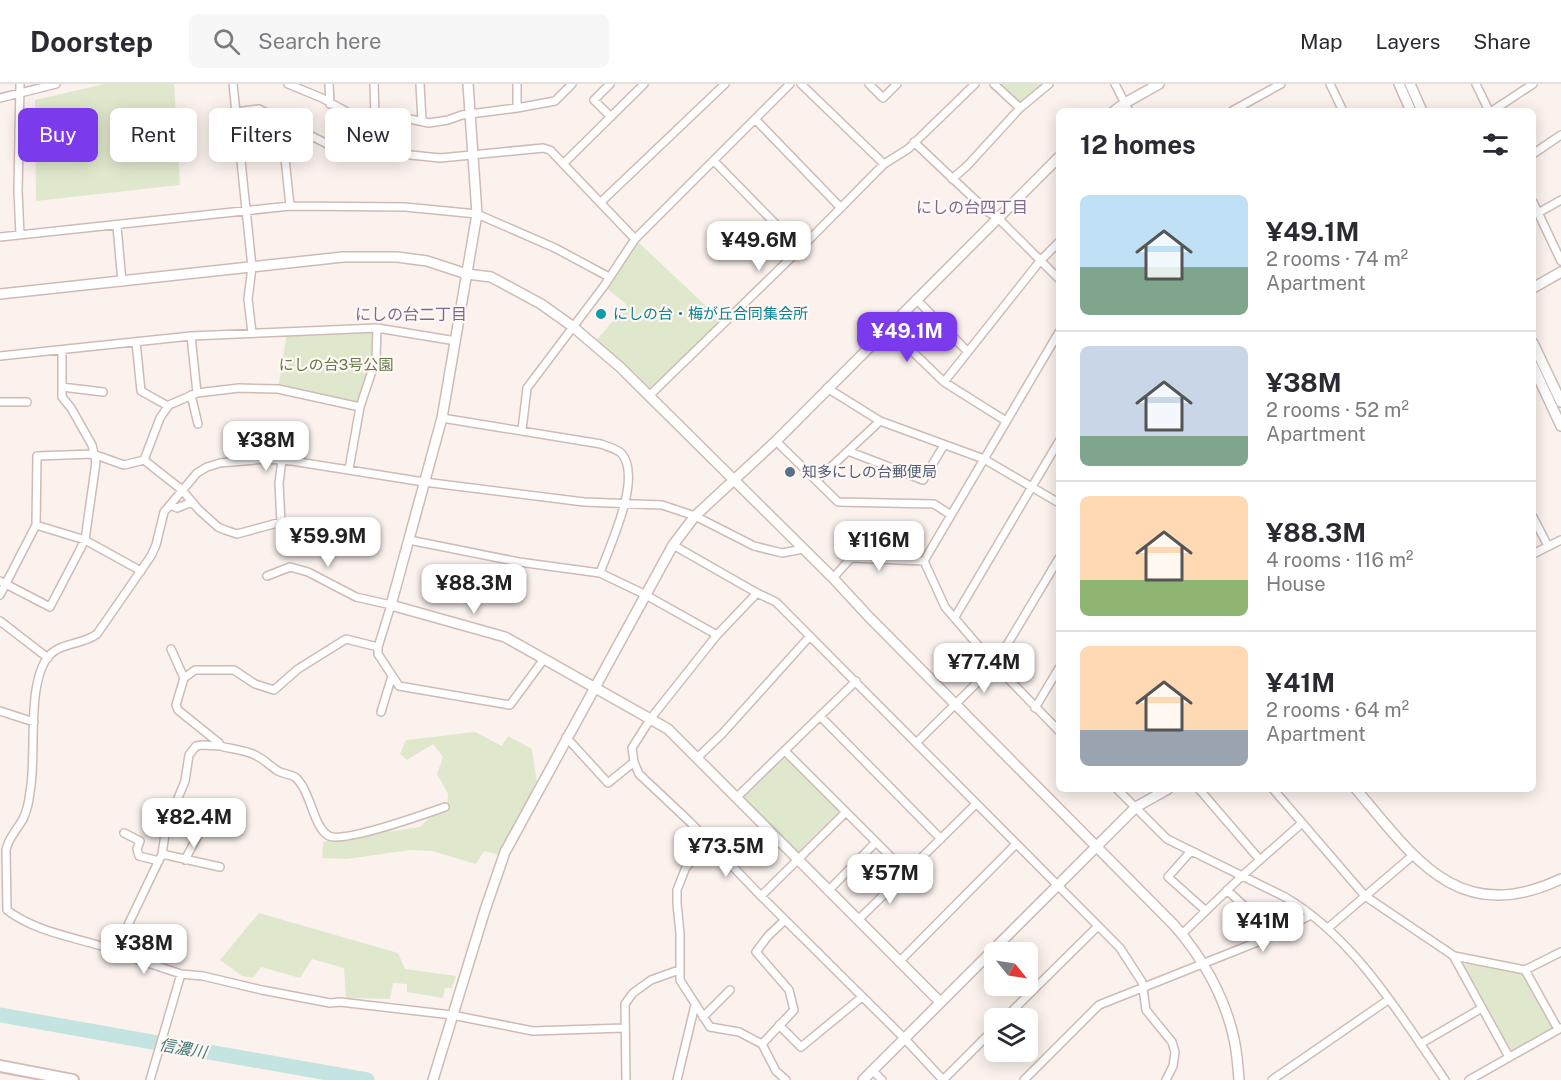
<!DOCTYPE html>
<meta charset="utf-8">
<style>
:root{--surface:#fff;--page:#f7f7f7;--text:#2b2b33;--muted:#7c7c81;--line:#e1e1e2;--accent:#7c3aed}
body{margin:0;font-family:"Public Sans","Noto Sans JP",sans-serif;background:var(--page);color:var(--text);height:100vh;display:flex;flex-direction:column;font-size:22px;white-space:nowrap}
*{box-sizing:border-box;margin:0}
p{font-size:20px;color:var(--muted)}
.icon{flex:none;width:33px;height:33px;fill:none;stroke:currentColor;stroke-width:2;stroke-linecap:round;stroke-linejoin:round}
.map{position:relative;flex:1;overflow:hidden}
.side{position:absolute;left:1056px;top:24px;width:480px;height:684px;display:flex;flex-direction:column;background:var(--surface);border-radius:9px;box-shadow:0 3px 15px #0003}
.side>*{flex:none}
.top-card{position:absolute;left:18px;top:24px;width:570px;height:54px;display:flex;gap:12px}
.needle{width:39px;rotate:120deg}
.controls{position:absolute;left:984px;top:858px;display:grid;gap:12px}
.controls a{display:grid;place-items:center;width:54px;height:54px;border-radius:9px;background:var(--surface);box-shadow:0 3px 15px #0003;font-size:30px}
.price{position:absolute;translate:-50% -51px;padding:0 14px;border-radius:12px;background:#fff;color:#222;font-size:20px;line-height:39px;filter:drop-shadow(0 2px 3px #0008)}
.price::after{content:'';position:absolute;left:50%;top:36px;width:18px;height:14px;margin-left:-9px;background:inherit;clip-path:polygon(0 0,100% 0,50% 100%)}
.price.active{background:var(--accent);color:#fff}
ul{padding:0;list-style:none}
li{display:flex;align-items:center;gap:18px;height:150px;padding:0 24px}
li+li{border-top:2px solid var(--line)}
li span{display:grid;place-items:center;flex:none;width:168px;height:120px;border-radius:9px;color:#555}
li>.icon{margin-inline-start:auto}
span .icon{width:72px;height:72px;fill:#fffc;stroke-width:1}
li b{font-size:26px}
h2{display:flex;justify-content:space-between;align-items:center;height:72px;padding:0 24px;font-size:26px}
.pill{padding:0 21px;border-radius:9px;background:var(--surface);box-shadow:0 3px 15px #0003;font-size:21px;line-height:54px}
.pill.active{background:var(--accent);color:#fff}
header{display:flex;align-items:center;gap:36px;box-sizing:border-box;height:84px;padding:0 30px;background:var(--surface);border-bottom:2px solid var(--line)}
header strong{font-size:28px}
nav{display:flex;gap:33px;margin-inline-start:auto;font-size:21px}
.search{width:420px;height:54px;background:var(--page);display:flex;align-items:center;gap:15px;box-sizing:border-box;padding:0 21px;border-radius:9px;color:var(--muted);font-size:22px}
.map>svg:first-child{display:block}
.green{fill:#dfe8cc}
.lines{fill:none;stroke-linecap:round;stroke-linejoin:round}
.river{stroke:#c3e4e0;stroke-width:15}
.minor-casing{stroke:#cfbbb6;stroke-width:10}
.tertiary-casing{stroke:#cfbbb6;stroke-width:12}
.secondary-casing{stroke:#d4bbb6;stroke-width:14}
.minor{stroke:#fff;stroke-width:7}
.tertiary{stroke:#fff;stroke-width:9}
.secondary{stroke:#fff;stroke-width:10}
.culture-dot{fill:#0f9aa8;stroke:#fef7f4;stroke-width:2}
.service-dot{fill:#5c6f8a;stroke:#fef7f4;stroke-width:2}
.labels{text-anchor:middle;stroke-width:4.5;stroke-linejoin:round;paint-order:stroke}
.culture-label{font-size:15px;fill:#0d838f;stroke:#fef7f4;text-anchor:start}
.park-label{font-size:15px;fill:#65794a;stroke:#fef7f4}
.service-label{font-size:15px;fill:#4e5e75;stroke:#fef7f4;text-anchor:start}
.neighbourhood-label{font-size:16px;fill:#7a6a90;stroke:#fef7f4}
.water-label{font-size:16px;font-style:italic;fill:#467873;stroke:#fef7f4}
</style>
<header>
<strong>Doorstep</strong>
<div class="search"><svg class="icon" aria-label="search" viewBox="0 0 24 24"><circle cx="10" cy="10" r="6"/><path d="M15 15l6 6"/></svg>Search here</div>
<nav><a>Map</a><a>Layers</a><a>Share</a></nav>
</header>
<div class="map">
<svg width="1561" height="996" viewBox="0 0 1561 996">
<rect width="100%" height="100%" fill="#fbf2ed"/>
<path class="green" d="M104,0H174L180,101L36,117L35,16Z
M991,0H1049L1020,24Z
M635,155L724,239L649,312L593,260L627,221L604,202Z
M377,244L376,275L360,323L278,305L287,248Z
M475,648L502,662L508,652L532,665L537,699L499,771L484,767L476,780L432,767L410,766L347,775L322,774L323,758L420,743L432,731L447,725L448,710L437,690L443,673L433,660L407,676L400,670L406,656Z
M785,667L846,728L796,776L736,714Z
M259,829L398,869L405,885L456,892L452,904H445L443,914L407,908V900L393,899L390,915L346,914L344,884L312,875L300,894L261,883L253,894L242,892L220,876Z
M1465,880L1520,889L1526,892L1553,940V945L1513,966L1510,965L1463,882Z"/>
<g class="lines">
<path class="river" d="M0,931L367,996"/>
<defs>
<path id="minor" d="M233,0L252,183L248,215L252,249
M288,0L322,14L349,29L361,33L390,31L429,39L448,36L462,31L517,24L555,17L572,0
M329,0L330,20
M374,0L375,32
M420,0L422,37
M517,0V24
M610,0L594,16L611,33
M801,0L884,80
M869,0L883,14L897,0
M994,0L1020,24
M1115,0L1129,27
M1330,0L1343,27
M1476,0L1489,27
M0,14L56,0
M1232,27L1281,0
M1492,27L1533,0
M236,28L259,25L333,63L440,74L543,64L550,66L635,155
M755,35L841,124
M281,36L290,122
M914,58L988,128L998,134L1059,195
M1533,70L1561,51
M714,77L800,165
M563,80L644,0
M952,95L967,82L1020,24L1049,0
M601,118L725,0
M1533,118L1561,177
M1538,129L1561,116
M117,142L122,198
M20,151L18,107L20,0
M0,153L290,122L405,123L477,130L555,164L609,193
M916,215L967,267
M887,243L944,298L1006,337
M191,252L197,309
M136,258L141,307L168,322
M0,272L191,252L377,244L456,257
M944,298L1040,177L1059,158
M62,303L103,308
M827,304L880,337L984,375L1059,419
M191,311L198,340
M649,312L800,165L884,80L908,65L975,0
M0,318H27
M442,334L601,360C608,363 618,365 622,370C642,395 610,461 600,489
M880,337L848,367L923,396L944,361
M522,346L527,304L604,202L635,155L790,0
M776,357L838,418L934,420L951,431
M282,376L279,399L281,438L237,450L225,446L218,443L199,426L182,406L144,376L160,334L169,321L197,309L239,304L278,305L360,323
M349,385L360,323L376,275L377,244
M817,396L848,367
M170,421L177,424L192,418
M1533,433L1548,462
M36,441L85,456L141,487
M409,456L519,478L600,489L644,510L717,551
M673,461L757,509L776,518L1120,864L1142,898L1146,926L1172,958L1175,968L1173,982L1166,996
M1533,470L1561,456
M924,477L1059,248
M924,477L945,523L995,581L1059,647
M267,492L290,483L308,488L356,513L391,521L378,563V570L399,602L510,621L544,575
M833,494L851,474L924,477
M0,497L50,523L85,456L96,378L92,361L71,324L62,313V266
M757,509L717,551L651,634L632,664L634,678L639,690L690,738L761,812L904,954L943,996
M0,511L36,441L37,372L93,370L124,381L144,376
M955,533L1059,357
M0,537L48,574
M171,565L184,594
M1035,624L1059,584
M0,627L34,638
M381,628L392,592
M821,633L941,755
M566,653L608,699L634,678
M916,659L995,581L1059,474
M220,662C231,665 245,666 255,671C264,675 270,682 278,687C283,690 290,690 295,693C311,706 313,744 329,752C345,759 425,730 445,723
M785,667L906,788
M698,673L722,650L810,552
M1117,705L1167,755L1285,813C1353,852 1401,932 1445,996
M1199,705L1260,776
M1273,705L1365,812L1454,872L1525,886L1561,868
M736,714L856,597
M124,749L140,757L137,765L139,772L159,777
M709,759L686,783L677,806V820L680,849V896L710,943L739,948L762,960L776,987L786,996
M1191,767L1168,793L1206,827
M162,770L220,783
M185,776L209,730
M1227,806L1243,821L1260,857
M828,807L876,758
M761,812L846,728
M858,836L976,720
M1328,844L1412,772
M1182,850L1243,791L1302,739
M115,868L162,770L166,744L185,697L189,671L196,662L202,661L220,662L219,659L178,626L176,621L184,594L195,586H234L255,600L274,606L298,585L346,555L378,563
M1454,873L1509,973
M899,878L1016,760
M1525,886L1558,945
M703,933L730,906
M1005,934L1097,843
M779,941L801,963L862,913
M624,944L533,947L452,931L340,918L330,919L262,906L203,892L181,890L115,868L105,863C72,853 34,847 7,826L6,766C8,754 17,746 23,735C27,727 29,717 30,708C37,673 26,601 48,573C60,558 83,561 97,550L151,472L156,461L164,428L197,389L207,383L220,379L266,375L292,377L424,398L584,418L662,421L695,432L754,462L782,469L803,465
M762,960L794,926L789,906L756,868L768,852L785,836
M1420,960L1482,924
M873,987L882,996
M150,996L181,890
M626,996L625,920L633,909L651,896L679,886
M677,996L695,921
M943,996L994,945
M1024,996L1099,921L1260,857L1311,831
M1272,996L1388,916
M1469,996L1561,944"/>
<path id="tertiary" d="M468,0L477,130L442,334L391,521L505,553L668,645L940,918
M1399,0L1411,27
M1410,0L1422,27
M1114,27L1125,19L1159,0
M1533,204L1561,188
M0,210L343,173H397L427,177L467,190L491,193L541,220L572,242L620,283L833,494L869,533L1174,841C1202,873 1225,913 1234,955C1237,968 1238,982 1239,996
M1533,259L1561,318
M1533,282L1561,342
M1356,705C1415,775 1459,843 1561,795
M433,996L485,826L505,768L673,461L695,432L776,357L1059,73
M863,996L1136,723L1168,705"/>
<path id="secondary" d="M0,982L73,996"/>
</defs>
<use href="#minor" class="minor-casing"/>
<use href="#tertiary" class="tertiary-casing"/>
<use href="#secondary" class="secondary-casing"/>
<use href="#minor" class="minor"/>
<use href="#tertiary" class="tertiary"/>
<use href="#secondary" class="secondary"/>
</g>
<circle class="culture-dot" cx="601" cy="230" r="6"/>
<circle class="service-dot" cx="790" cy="388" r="6"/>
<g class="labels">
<g class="culture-label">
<text x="613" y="235">にしの台・梅が丘合同集会所</text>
</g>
<g class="park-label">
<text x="336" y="286">にしの台3号公園</text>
</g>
<g class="service-label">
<text x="802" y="393">知多にしの台郵便局</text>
</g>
<g class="neighbourhood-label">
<text x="972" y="129">にしの台四丁目</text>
<text x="411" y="236">にしの台二丁目</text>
</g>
<g class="water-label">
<text transform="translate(183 964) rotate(10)" y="6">信濃川</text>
</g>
</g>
</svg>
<div class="controls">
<a><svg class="needle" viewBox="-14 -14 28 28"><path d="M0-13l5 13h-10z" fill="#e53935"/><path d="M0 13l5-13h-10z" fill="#7c7c81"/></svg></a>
<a><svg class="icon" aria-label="layers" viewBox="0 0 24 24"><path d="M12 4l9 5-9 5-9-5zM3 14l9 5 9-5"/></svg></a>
</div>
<b class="price" style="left:759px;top:188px">¥49.6M</b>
<b class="price active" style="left:907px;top:279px">¥49.1M</b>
<b class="price" style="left:266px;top:388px">¥38M</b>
<b class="price" style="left:328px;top:484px">¥59.9M</b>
<b class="price" style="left:879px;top:488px">¥116M</b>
<b class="price" style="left:474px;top:531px">¥88.3M</b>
<b class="price" style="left:984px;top:610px">¥77.4M</b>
<b class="price" style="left:194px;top:765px">¥82.4M</b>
<b class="price" style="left:726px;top:794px">¥73.5M</b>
<b class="price" style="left:890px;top:821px">¥57M</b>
<b class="price" style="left:1263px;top:869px">¥41M</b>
<b class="price" style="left:144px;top:891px">¥38M</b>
<div class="top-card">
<a class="pill active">Buy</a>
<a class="pill">Rent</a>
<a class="pill">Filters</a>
<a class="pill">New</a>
</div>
<section class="side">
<h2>12 homes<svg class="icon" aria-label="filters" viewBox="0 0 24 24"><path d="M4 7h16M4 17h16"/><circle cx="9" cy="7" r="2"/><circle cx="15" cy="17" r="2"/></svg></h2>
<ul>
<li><span style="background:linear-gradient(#bfe0f5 60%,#7fa58c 0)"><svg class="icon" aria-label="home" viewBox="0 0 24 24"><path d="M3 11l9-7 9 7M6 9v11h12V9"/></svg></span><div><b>¥49.1M</b><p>2 rooms · 74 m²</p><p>Apartment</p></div></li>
<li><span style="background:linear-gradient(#c9d6e8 75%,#7fa58c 0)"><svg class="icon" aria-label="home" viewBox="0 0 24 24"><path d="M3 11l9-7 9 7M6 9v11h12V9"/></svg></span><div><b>¥38M</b><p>2 rooms · 52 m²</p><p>Apartment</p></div></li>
<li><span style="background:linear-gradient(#ffd9b3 70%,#8fb573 0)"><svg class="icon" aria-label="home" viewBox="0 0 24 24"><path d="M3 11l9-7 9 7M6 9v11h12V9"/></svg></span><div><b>¥88.3M</b><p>4 rooms · 116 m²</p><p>House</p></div></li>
<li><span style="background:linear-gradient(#ffd9b3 70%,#9aa5b1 0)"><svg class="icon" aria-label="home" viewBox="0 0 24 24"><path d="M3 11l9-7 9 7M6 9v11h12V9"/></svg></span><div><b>¥41M</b><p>2 rooms · 64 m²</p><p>Apartment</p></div></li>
</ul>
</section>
</div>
